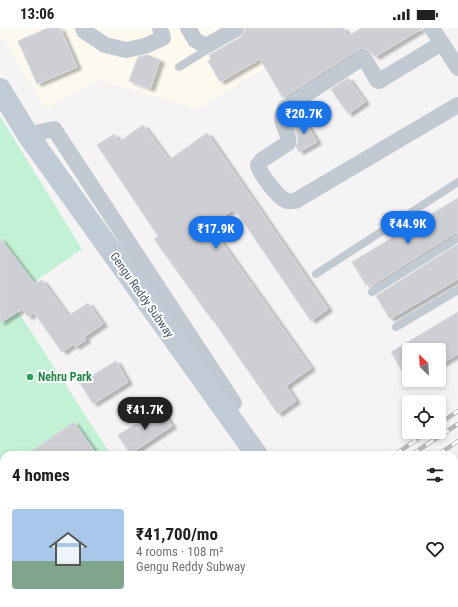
<!DOCTYPE html>
<meta charset="utf-8">
<style>
:root{--surface:#fff;--page:#f2f2f2;--text:#202124;--muted:#757577;--line:#e0e0e0;--accent:#1a73e8}
body{margin:0;font-family:"Roboto Condensed",sans-serif;background:var(--page);color:var(--text);height:100vh;display:flex;flex-direction:column;font-size:15px;white-space:nowrap}
*{box-sizing:border-box;margin:0}
p{font-size:13px;color:var(--muted)}
.icon{flex:none;width:22px;height:22px;fill:none;stroke:currentColor;stroke-width:2;stroke-linecap:round;stroke-linejoin:round}
.map{position:relative;flex:1;overflow:hidden}
.drawer{position:absolute;left:0px;top:423px;width:458px;height:156px;display:flex;flex-direction:column;background:var(--surface);border-radius:12px 12px 0 0;box-shadow:0 2px 6px #0003}
.drawer>*{flex:none}
.needle{width:26px;rotate:335deg}
.buttons{position:absolute;left:402px;top:315px;display:grid;gap:8px}
.buttons a{display:grid;place-items:center;width:44px;height:44px;border-radius:4px;background:var(--surface);box-shadow:0 2px 6px #0003;font-size:20px}
.price{position:absolute;translate:-50% -34px;padding:0 9px;border-radius:14px;background:var(--accent);color:#fff;font-size:13px;line-height:26px;filter:drop-shadow(0 1px 2px #0008)}
.price::after{content:'';position:absolute;left:50%;top:24px;width:12px;height:9px;margin-left:-6px;background:inherit;clip-path:polygon(0 0,100% 0,50% 100%)}
.price.selected{background:#222;color:#fff}
ul{padding:0;list-style:none}
li{display:flex;align-items:center;gap:12px;height:100px;padding:0 12px}
li+li{border-top:1px solid var(--line)}
li span{display:grid;place-items:center;flex:none;width:112px;height:80px;border-radius:4px;color:#555}
li>.icon{margin-inline-start:auto}
span .icon{width:48px;height:48px;fill:#fffc;stroke-width:1}
li b{font-size:17px}
h2{display:flex;justify-content:space-between;align-items:center;height:48px;padding:0 12px;font-size:17px}
.status{display:flex;justify-content:space-between;align-items:center;height:28px;padding:0 20px;background:var(--surface);direction:ltr}
.status svg{height:11px;fill:currentColor}
.map>svg:first-child{display:block}
.commercial{fill:#fdf9ef}
.green{fill:#c3f1d5}
.building{fill:#cdcfd5;stroke:#d7d9de;filter:url(#shadow)}
.lines{fill:none;stroke-linecap:round;stroke-linejoin:round}
.secondary-tunnel{stroke:#caccce;stroke-width:22;stroke-dasharray:22 11;stroke-linecap:butt}
.lane{stroke:#c1cad2;stroke-width:8}
.street{stroke:#c1cad2;stroke-width:16}
.secondary{stroke:#c1cbd6;stroke-width:22}
.rail-casing{stroke:#b5b8bd;stroke-width:4.5}
.rail{stroke:#fff;stroke-width:3;stroke-dasharray:9;stroke-linecap:butt}
.leisure-dot{fill:#2e9e5b;stroke:#fff;stroke-width:1.5}
.labels{text-anchor:middle;stroke-width:4;stroke-linejoin:round;paint-order:stroke}
.street-label{font-size:12px;fill:#4a5661;stroke:#fff}
.leisure-label{font-size:12px;font-weight:bold;fill:#27864d;stroke:#fff;text-anchor:start}
</style>
<div class="status"><b>13:06</b><svg viewBox="0 0 49 12"><path d="M0 12V9h3v3zM5 12V6h3v6zM10 12V3h3v9zM15 12V0h3v12zM26 1h20v11H26zM47 4h2v5h-2z"/></svg></div>
<div class="map">
<svg width="458" height="579" viewBox="0 0 458 579">
<defs>
<filter id="shadow"><feDropShadow dx="4.5" dy="2.5" stdDeviation="1" flood-color="#0004"/></filter>
</defs>
<rect width="100%" height="100%" fill="#f5f3f3"/>
<path class="commercial" d="M0,0H328L199,81L98,52L46,81L0,6Z"/>
<path class="green" d="M0,88L82,221L10,271L111,427H4V575H136L130,579H0Z"/>
<path class="building" d="M48,0H60L77,39L37,56L18,13Z
M246,0H343L348,8L362,0H423L375,29L372,25L368,22L362,20L357,22L283,70L260,31L220,54L208,33L211,31L209,27L241,9L244,5Z
M147,27L160,32L150,61L129,53L138,29Z
M348,50L365,74L348,86L331,61Z
M303,90L317,114L299,124L296,119L298,113L297,107L293,96Z
M143,97L169,132L207,105L328,281L311,293L236,183L234,184L232,182L210,198L311,340L286,358L296,373L278,386L213,292H212L154,211L158,208L97,117L114,106L119,114Z
M458,170V205H455L371,258L369,255L366,257L352,234Z
M0,210L35,256L42,252L68,288L88,275L103,296L84,309L86,312L75,319L74,316L62,324L34,285L28,289L22,281L0,295Z
M458,216V251L390,291L376,268Z
M458,284V326L439,337V322H409V355L391,324Z
M116,333L128,354L93,376L80,355Z
M161,381L172,398L130,426L118,407Z
M74,394L97,427H26Z"/>
<g class="lines">
<path class="secondary-tunnel" d="M345,575L348,579"/>
<path class="lane" d="M179,39L211,19
M316,246L458,154
M372,264L458,210
M396,299L458,262"/>
<path class="street" d="M83,0L84,3L105,17L126,22L145,18L163,10L160,0
M188,0L195,12L206,18L236,1V0
M432,0L458,40
M442,15L379,53L377,52L364,30H362L285,80C284,83 282,86 282,89C282,98 290,106 288,115L262,132L258,137C260,146 277,168 285,172C288,174 292,173 295,173L458,77
M28,107L54,101L234,375"/>
<path class="secondary" d="M0,61L28,107L257,427"/>
<defs>
<path id="rail" d="M439,396L458,383
M394,427L428,404
M411,427L458,396
M437,427L458,413
M454,446L458,443
M172,579L178,575
M191,579L197,575
M217,579L223,575
M255,579L261,575"/>
</defs>
<use href="#rail" class="rail-casing"/>
<use href="#rail" class="rail"/>
</g>
<circle class="leisure-dot" cx="30" cy="349" r="4"/>
<g class="labels">
<g class="street-label">
<text transform="translate(142 267) rotate(55)" y="4">Gengu Reddy Subway</text>
</g>
<g class="leisure-label">
<text x="38" y="353">Nehru Park</text>
</g>
</g>
</svg>
<div class="buttons">
<a><svg class="needle" viewBox="-14 -14 28 28"><path d="M0-13l5 13h-10z" fill="#e53935"/><path d="M0 13l5-13h-10z" fill="#757577"/></svg></a>
<a><svg class="icon" aria-label="locate" viewBox="0 0 24 24"><circle cx="12" cy="12" r="6"/><path d="M12 2v4M12 18v4M2 12h4M18 12h4"/></svg></a>
</div>
<b class="price" style="left:304px;top:107px">₹20.7K</b>
<b class="price" style="left:408px;top:217px">₹44.9K</b>
<b class="price" style="left:216px;top:222px">₹17.9K</b>
<b class="price selected" style="left:145px;top:403px">₹41.7K</b>
<section class="drawer">
<h2>4 homes<svg class="icon" aria-label="filters" viewBox="0 0 24 24"><path d="M4 7h16M4 17h16"/><circle cx="9" cy="7" r="2"/><circle cx="15" cy="17" r="2"/></svg></h2>
<ul>
<li><span style="background:linear-gradient(#a9c7e8 65%,#7fa58c 0)"><svg class="icon" aria-label="home" viewBox="0 0 24 24"><path d="M3 11l9-7 9 7M6 9v11h12V9"/></svg></span><div><b>₹41,700/mo</b><p>4 rooms · 108 m²</p><p>Gengu Reddy Subway</p></div><svg class="icon" aria-label="heart" viewBox="0 0 24 24"><path d="M12 20l-8-8c-3-5 5-10 8-4 3-6 11-1 8 4z"/></svg></li>
</ul>
</section>
</div>
